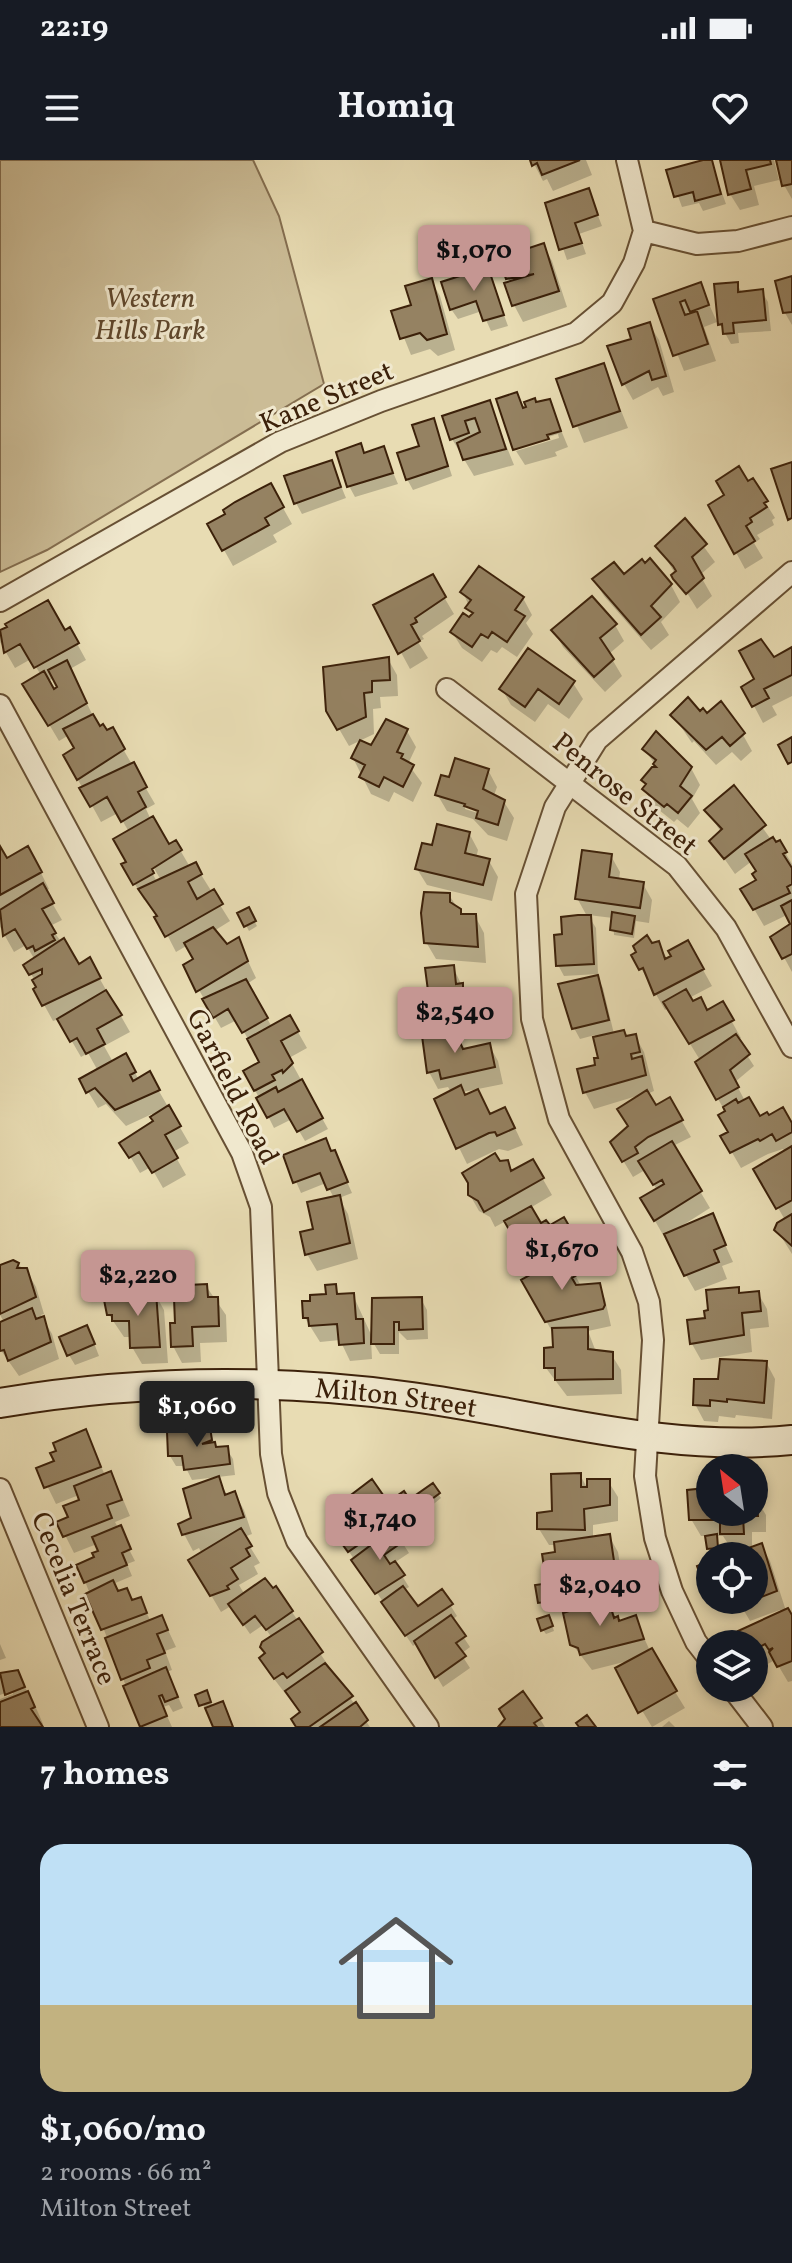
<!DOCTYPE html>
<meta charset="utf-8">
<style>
:root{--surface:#171b24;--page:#242831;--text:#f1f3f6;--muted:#9ea1a6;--accent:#c59692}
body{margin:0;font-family:Vollkorn,serif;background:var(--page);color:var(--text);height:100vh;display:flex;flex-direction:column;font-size:30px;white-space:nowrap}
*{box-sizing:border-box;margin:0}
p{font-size:26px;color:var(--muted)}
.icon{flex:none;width:44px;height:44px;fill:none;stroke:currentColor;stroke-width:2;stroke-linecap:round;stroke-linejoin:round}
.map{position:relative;height:1567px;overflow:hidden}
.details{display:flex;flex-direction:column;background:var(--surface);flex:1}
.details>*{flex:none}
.needle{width:52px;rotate:330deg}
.buttons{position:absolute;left:696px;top:1294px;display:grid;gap:16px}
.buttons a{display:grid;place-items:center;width:72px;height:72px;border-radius:50%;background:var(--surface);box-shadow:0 4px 12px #0003;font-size:40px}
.price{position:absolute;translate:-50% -68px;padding:0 18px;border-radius:8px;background:var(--accent);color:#111;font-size:26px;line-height:52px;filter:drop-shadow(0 2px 4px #0008)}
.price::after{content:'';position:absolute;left:50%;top:48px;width:24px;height:18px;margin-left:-12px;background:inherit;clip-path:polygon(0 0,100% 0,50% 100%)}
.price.on{background:#222;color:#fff}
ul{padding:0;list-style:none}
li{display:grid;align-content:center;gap:16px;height:424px;padding:0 40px}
li span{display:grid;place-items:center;height:248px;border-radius:24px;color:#555}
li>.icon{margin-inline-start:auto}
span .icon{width:144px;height:144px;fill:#fffc;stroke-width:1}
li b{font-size:34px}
h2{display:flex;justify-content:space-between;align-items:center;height:96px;padding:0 40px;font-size:34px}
.status{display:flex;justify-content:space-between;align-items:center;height:56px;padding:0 40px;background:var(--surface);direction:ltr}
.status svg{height:22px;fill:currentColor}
header{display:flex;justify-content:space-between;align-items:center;height:104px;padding:0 40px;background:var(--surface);font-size:36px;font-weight:700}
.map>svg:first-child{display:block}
.green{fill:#cbbc96;stroke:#846e50;stroke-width:2}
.shadow{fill:#0003;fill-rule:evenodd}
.building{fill:#958262;stroke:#3c210a;stroke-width:2}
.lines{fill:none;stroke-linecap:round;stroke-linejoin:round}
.street-casing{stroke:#675034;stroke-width:24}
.secondary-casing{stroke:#3c210a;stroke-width:32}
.street{stroke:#f0e8ce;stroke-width:20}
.secondary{stroke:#f0e8ce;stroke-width:28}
.labels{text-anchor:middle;stroke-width:6;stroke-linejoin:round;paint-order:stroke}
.park-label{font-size:28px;font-style:italic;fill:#60482d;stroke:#f0e8ce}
.street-label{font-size:28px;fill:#3c210a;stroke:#f0e8ce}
</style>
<div class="status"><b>22:19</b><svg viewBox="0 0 49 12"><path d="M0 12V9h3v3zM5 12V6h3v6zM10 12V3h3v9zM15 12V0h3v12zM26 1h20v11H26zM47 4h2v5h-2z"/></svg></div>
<header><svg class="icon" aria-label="menu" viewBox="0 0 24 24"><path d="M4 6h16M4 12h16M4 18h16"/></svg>Homiq<svg class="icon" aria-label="heart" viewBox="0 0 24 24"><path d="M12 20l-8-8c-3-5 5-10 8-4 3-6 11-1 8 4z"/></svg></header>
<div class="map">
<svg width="792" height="1567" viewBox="0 0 792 1567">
<rect width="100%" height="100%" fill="#e8dcb3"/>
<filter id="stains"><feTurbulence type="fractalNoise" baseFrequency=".0025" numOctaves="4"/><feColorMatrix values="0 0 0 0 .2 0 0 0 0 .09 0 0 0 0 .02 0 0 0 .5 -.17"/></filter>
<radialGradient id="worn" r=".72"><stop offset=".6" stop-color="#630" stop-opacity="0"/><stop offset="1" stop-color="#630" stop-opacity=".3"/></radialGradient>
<path class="green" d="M0,0H253L279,56L324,224L47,390L0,412Z"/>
<path class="shadow" d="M532,0H586L592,15L553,31L547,19L543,21Z
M710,0L726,44L703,51L699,43L682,47L669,12Z
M722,0H774L779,20L754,26L759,45L740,50L730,34Z
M778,0H792V39L784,25Z
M588,30L602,66L579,74L586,94L567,100L548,44Z
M543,85L552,101L567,147L523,162L514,145L508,118Z
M487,109L508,166L491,171L482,151L458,159L451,149Z
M792,118V165L785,153Z
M431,120L440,136L455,190L438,196L430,189L411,195L394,153L413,146Z
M700,124L717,162L704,167L716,201L684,211L656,140Z
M737,124L742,133L762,132L768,142L771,171L738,173L739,183L731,184L720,164Z
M649,164L659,180L674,232L663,236L658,227L633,240L624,224Z
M603,205L628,268L584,283L559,220Z
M517,234L529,256L536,244L549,241L568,287L555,292L557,296L525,305L516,291L559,278L558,274L515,287Z
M489,243L514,305L474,316L452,279L445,258Z
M434,260L452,316L413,330L407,319Z
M383,289L398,324L355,337L349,326Z
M331,302L346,338L302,354L296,343Z
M752,321L775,358L772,360L774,365L757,375L760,379L754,383L763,398L745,409L711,346Z
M270,325L292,364L273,375L277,382L233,406L210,365Z
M685,361L715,402L700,415L712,436L697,449L658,386Z
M432,417L454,454L422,476L424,479L418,482L428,498L410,509L376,446Z
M624,417L671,425L680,442L661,462L669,475L651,490L604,436L594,420Z
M463,432L523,438L532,455L526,463L533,474L517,497L502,487L497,493L491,490L482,502L462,488L452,472L473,456Z
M47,443L64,472L69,469L86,500L70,509L95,560L106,573L112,570L155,644L146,649L151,660L168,687L176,683L190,707L195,705L230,761L214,771L227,786L238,780L256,818L247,824L272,867L290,858L307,888L289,898L328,969L305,981L292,959L274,968L246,912L262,903L237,860L221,868L185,806L196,800L188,785L176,792L158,757L147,739L144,740L124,705L128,702L129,672L118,653L101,662L65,596L77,589L69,575L59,581L25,524L41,515L31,499L15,508L0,482V472ZM54,518L60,528L53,532L47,522ZM151,703L162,722H157L148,705Z
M615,465L624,481L609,494L622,516L605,532L563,487L554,471Z
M792,489V536L772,546L777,555L763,563L744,527L757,520L774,500Z
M388,499L397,515L398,536L380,537L381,548L373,549L374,574L349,586L328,550Z
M573,523L583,539L569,559L548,544L535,562L511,545L502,529Z
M700,554L743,575L752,591L741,601L732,592L716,605L694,581L692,583L673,555Z
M407,571L416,587L408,604L422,623L413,642L394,632L389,642L371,634L353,598Z
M644,589L691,608L700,625L692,639L700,653L688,668L677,659L674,662L654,646L644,629L659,610Z
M488,610L497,627L493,638L504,642L514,658L507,681L488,675L473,659L447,651L437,634L451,619ZM465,645L488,652L487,656L465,649Z
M734,628L775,685L779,682L792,704V763L787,755L764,766L743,730L758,721L752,701L735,714L712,681L721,672L706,650Z
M469,673L478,690L476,698L489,701L498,717L492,741L427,725L417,709L433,688Z
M0,690L6,701L37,705L49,729L45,731L62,760L50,766L78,806L89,800L130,872L104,886L113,902L126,896L139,920L149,914L189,983L173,992L186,1015L163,1028L151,1007L140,1013L122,983L156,962L152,954L126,966L106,944L98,948L81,920L98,911L88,893L81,897L59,859L53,861L36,830L39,828L26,805L35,800L26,785L14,792L0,767Z
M611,696L620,712L619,720L643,724L652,740L649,763L636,761L634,778L614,775L613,758L588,755L596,768L598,814L564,816L558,805L564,776L588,758L577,738Z
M449,735L463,756H475L484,773L486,803L436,799L426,782Z
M248,750L257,766L249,771L240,754Z
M792,765V812L773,777Z
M658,783L668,800L688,783L712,826L689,838L707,853L722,844L741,878L737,880L754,906L735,922L745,941L759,958L792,966V1094L777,1070L785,1060L756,1009L785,993L783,989L768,994L741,1008L723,977L731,973L726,953L697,902L700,900L668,848L665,850L634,796Z
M453,807L465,832L479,830L485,841L487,858L439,864L433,854Z
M597,817L603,828L614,874L635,876L644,892L654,931L647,934L655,947L669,939L691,977L673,986L710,1048L680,1067L712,1056L733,1102L722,1106L727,1119L695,1131L642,1038L657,1030L645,1010L633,1017L612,982L630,967L640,935L594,949L585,932L600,899L595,875L580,879L574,868L560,826Z
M453,871L464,891L489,885L498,901L503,924L463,932L465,937L491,956L514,966L523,985L508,991L499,989L467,1004L436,940L451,932L448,927L438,929L429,912Z
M334,992L352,1033L339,1038L348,1054L358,1099L317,1111L307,1094L303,1074L315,1071L334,1038L326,1023L301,1033L285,996Z
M507,1002L513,1012L533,1002L552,1035L530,1048L540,1065L549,1068L563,1060L584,1095L569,1104L581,1126L596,1123L605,1139L611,1166L588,1171L596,1192L611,1194L621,1210L622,1234L567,1236L546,1208L555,1189L554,1175L524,1121L537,1113L506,1061L495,1067L490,1057L479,1051L470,1035L499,1003Z
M18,1105L26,1110L36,1127L44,1154L41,1155L52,1174L59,1199L19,1216L0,1189V1164L4,1162L0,1155V1107Z
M206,1126L226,1155L227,1182L200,1183L201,1202L182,1203L173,1186L177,1165L191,1139Z
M335,1127L340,1136L353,1135L374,1181V1140L421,1139L427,1150L428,1179L407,1180L399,1172V1194H380L371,1179L372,1199L350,1201L340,1180L320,1182L305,1158Z
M738,1129L741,1135L758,1133L767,1149L769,1167L750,1169L752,1192L701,1200L692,1184L707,1159Z
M155,1134L164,1150L168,1203L142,1204L132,1187V1177H124L109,1155Z
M92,1178L99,1196L75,1205L69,1195Z
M766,1202L775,1219L772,1259L736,1255L735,1258L719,1256L718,1262L704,1261L695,1244L720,1221Z
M209,1269L216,1287L226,1288L233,1299L235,1315L192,1320L185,1306H176L170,1296Z
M85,1272L105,1315L110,1313L119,1330L130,1356L115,1362L135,1401L127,1404L132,1416L113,1424L118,1433L133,1442L140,1439L151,1462L162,1457L176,1487L165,1491L172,1510L167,1512L183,1548L173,1552L169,1545L163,1547L172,1567H142L79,1406L97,1399L101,1392L97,1384L74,1393L59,1363L70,1358L82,1341L79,1335L56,1344L39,1309L56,1302Z
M580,1315L589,1331L608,1321L618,1337V1361L593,1365V1378L609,1376L618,1392L622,1417L597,1421L600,1443L607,1441L619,1463L635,1458L650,1491L685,1548L652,1567L617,1509L628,1501L592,1510L572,1484L586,1445L572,1447L565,1434L559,1435L561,1445L543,1447L540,1443L537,1427L551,1425L548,1419L558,1394L556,1385H549L539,1369L551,1353L553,1316Z
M218,1319L228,1336L235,1334L244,1350L252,1374L244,1377L260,1403L254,1406L258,1414L239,1425L245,1435L292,1452L370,1567H298L301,1554L271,1515L266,1494L272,1478L263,1465L250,1474L231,1446L221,1452L191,1401L202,1394L199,1388L193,1391L184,1374Z
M433,1326L441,1338L425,1351L416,1338Z
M710,1332V1352H754L756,1339L766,1355V1372H752V1388L761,1385L770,1401L786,1451L792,1458V1521L788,1522L775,1500L760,1508L754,1497V1484H747L781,1453L780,1450L750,1461L739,1442L718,1447L714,1440H754V1396H745L742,1390H732L723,1376H715L720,1392L711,1393L707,1376H701L691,1359Z
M403,1334L422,1364L400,1379L409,1393L394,1403L409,1427L404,1430L417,1449L442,1432L457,1456L452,1460L470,1487L461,1494L470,1508L443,1527L417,1483L413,1486L337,1374Z
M551,1462L554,1471L546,1474L543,1470Z
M0,1484L6,1498L0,1500Z
M17,1512L37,1550L43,1564L40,1567H0V1539L13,1534V1530L0,1535V1515Z
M198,1536L209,1537L213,1547L222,1543L233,1567H216Z
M540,1559L545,1567H500Z
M669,1561L675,1567H662Z"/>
<path class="building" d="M530,0H580L542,15L537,3L532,6Z
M703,0H712L721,34L695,41L693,32L674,37L666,10Z
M720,0H770L771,4L746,10L751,29L728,35Z
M776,0H792V24L782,26Z
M589,28L598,55L575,63L582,83L559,90L545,43Z
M544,83L559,131L512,146L504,123L534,114L506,119L499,98Z
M488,107L504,155L483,161L476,141L450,150L441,122Z
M792,116V152L783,153L775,121Z
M432,118L447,174L427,180L420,173L400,179L391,151L411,145L405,126Z
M701,122L709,145L690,152L685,140L680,142L685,155L697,151L708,184L673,196L653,139Z
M738,122V132L763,129L766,160L733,163L734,173L723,174L722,164L718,165L714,124Z
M650,162L666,216L652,220L649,211L622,225L607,186L631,179L628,169Z
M604,203L620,251L573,267L556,219Z
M517,232L523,248L526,247L524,242L535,238L536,242L550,239L561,271L547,275L549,279L513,290L496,239Z
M490,240L506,289L463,300L457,283L480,272L475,258L465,261L469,273L450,280L442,256Z
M434,258L448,306L406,320L397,293L419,286L412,265Z
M361,283L364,293L384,286L393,313L347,327L336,292Z
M332,300L341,327L294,344L284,316Z
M792,302V358L788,360L771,309Z
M739,306L748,321L753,318L768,341L764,343L767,347L750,358L752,362L746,366L755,381L734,394L708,345L724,335L716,321Z
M271,323L284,347L265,358L269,365L222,391L207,364L225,354L223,350L235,342Z
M685,358L707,384L692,397L704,418L686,434L673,419L671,415L676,411L673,406L655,386Z
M650,398L672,424L651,446L661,457L641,475L592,419L614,402L624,414L642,399L645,403Z
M479,406L524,437L515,450L525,456L507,482L492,472L488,478L481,474L472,487L450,472L463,453L469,457L473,453L465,448L471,440L460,432Z
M433,414L446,437L415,458L417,462L411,465L420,481L398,494L373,445Z
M592,436L617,464L600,478L614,499L594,517L551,470Z
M48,440L65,470L70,467L79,483L34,508L20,484L4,493L0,470L7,467L5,464Z
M761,479L774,497L792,487V515L764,529L769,538L752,547L741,527L754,519L739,491Z
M528,488L575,521L559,544L538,529L525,547L499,529Z
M389,497L390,520L372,521V532L364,533L366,557L337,570L326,551L323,507Z
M67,500L87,543L48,566L22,524L44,511L54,529L57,527L48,510Z
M688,537L700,551L703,548L707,553L721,541L745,573L730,586L722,577L706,590L670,555Z
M93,554L100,566L103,564L107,570L113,567L125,589L77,620L63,595L74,588L63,569Z
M386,559L408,569L397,592L403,594L401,598L414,605L403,627L384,617L379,627L359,617L365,605L351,598L360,580L371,585Z
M656,571L692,607L680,626L692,636L678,653L667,644L664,647L642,629L646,624L641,620L652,607H656L653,604L656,600L642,589Z
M792,577V602L788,604L778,585Z
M455,598L489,609L483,629L505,640L498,665L476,658L478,651L464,646L465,644L435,635L441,615L449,617Z
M134,602L147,627L138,632L146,647L121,662L107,637L90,647L79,628Z
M734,625L766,665L724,699L709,681L722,669L704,650Z
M153,656L169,684L176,680L182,690L152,709L154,713L133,725L121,704L126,702L113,679Z
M437,664L470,672L465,693L490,699L483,725L415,709L422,683L432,685Z
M773,677L776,682L780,680L787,692L783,694L792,708V724L787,727L790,733L753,750L740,729L756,720L752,714L756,711L745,694Z
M0,686L7,698L28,686L42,712L0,735Z
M582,690L612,694L609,717L644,722L640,748L575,739Z
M196,702L202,714L188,722L197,739L214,729L223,744L165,777L154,757L157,756L138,729Z
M43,723L54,743L42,749L56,773L52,775L55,780L35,791L33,786L27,789L15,769L3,776L0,750Z
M424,732L450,733V742L461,749V754H476L478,787L424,783L421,753Z
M792,740V794L782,799L770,777L790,764L781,746Z
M249,747L256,761L244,767L237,753Z
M612,752L635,756L632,774L610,770Z
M578,755H591L594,804L556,806L554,775L562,774L561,757Z
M213,767L227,784L239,777L248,801L196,832L183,805L193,799L184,783Z
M647,775L652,783L659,781L665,799L671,796L668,791L688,780L704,809L654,835L643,808L639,810L631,795L636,792L633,786Z
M64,778L79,804L90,797L101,818L42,846L33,829L36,827L32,820L42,814V809L29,815L23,805Z
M454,805L456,824L463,823V830L480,828L482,848L431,854L425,808Z
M598,815L609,860L572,869L558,824Z
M246,819L268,858L242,873L228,849L213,858L202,839Z
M686,829L693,841L701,837L707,850L723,841L734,860L689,884L663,842Z
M106,830L122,855L97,869L105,884L86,894L77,878L70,882L57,859Z
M290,855L299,871L281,881L293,903L283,913L282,910L272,915L275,920L254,931L243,911L259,902L247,879Z
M454,869L463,889L490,883L495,907L441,919L439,910L427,913L422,876Z
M624,870L626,876L636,874L640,892L631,894L632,899L642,896L646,915L583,933L577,909L595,905L594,898H598L593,877Z
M736,874L750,894L730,910L739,927L716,940L695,902Z
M126,893L136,912L130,915L133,921L150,911L160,930L115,950L95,928L86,933L79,919Z
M302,919L323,958L297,972L284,949L267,958L256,938L276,927L278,932Z
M461,925L465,935L478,929L490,954L505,947L515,968L497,976L495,972L489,973L456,989L434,939Z
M647,930L656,945L670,937L683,960L648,977L635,987L638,993L622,1002L610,982L628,966L617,949Z
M749,937L760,956L767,952L769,955L783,947L792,963V972L776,981L772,974L760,981L758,979L730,993L720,976L728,972L718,955L725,951L723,947L736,939L738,943Z
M169,945L181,966L165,975L178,998L152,1013L139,992L129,998L119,983L153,961L150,957Z
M326,978L331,991L335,990L348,1022L327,1030L320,1013L293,1023L283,995Z
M672,981L702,1031L654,1061L640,1038L664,1024L662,1020L653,1025L638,1001Z
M792,986V1040L776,1049L753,1009Z
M495,993L500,1001L508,1000L511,1011L533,999L544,1018L484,1052L478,1041L468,1035V1023L462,1013Z
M340,1035L350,1083L305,1095L300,1072L313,1069L307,1042Z
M531,1046L541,1063L546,1060L550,1065L564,1057L576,1078L528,1102L504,1061Z
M713,1053L726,1085L714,1090L719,1102L684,1116L664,1074Z
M792,1054V1086L774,1070L777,1063Z
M566,1095L577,1115L572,1118L576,1125L600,1123L605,1145L603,1149L545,1162L521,1120Z
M13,1100L19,1103L17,1108H27L36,1137L0,1154V1105Z
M207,1124L208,1137H218L219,1166L192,1167L193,1186L171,1187L170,1163H175L174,1138H189L188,1125Z
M336,1124L337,1134L354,1133L356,1159H363L364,1183L339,1185L337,1164L309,1166L308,1158H303L302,1141H310V1135L326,1134L325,1125Z
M739,1127V1133L759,1131L761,1151L742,1153L744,1175L690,1184L687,1160L705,1158L704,1151L708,1150L706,1130Z
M156,1132L160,1187L130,1188L129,1161H112V1155H107L104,1140L132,1139V1133Z
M422,1137L423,1169L399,1170V1162H394V1184H371L372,1138Z
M32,1148L36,1159L44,1156L51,1182L8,1201L4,1190L0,1191V1162Z
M87,1165L95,1184L67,1196L59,1177Z
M588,1167V1189L613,1192V1219L555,1220V1208H544V1188L553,1187L552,1168Z
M720,1199L767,1201L764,1243L727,1239V1242L710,1240V1246L693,1245L694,1219H718Z
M210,1267L212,1280L202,1284L215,1282L216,1287L228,1286L230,1304L184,1310L182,1296H168L167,1272Z
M86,1269L101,1307L44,1328L36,1308L54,1301L50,1293L56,1291L53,1283Z
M111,1311L122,1340L107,1345L112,1358L63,1377L56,1362L68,1357L63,1346L79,1340L74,1326Z
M581,1313V1327H587V1319H610V1345L584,1349L585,1370L537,1369V1353L552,1351L551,1314Z
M219,1316L225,1335L235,1331L244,1357L182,1375L178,1364L191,1358L183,1329Z
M372,1319L388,1342L404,1331L414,1346L348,1392L335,1374L350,1363L345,1356L351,1352L343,1341Z
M433,1323L440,1333L421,1347L413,1337Z
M706,1328H710V1352H754V1337H757L758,1356H743L744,1374H720V1360H689L687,1330Z
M121,1365L131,1389L122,1393L127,1405L84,1423L76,1405L94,1397L92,1393L98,1391L92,1377Z
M395,1367L404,1381L384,1395L390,1404L395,1401L405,1415L375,1434L351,1400Z
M241,1368L252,1386L246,1389L250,1396L231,1408L238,1419L227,1426L229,1429L210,1436L188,1400Z
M610,1374L614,1401L589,1404L592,1427L561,1431L559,1418L546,1420L542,1394L555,1392L554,1382Z
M717,1374L718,1388L707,1389L705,1376Z
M762,1383L777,1431L738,1446L736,1440H754V1396H742L740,1391Z
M710,1401V1430L706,1431L697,1406Z
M265,1418L273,1428L276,1426L293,1451L266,1470L255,1456L243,1465L228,1444Z
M113,1420L118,1431L127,1428L132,1440L141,1437L147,1453L101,1470L85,1434Z
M557,1422L560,1440L538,1443L535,1425Z
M403,1426L418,1446L442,1429L453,1444L405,1476L381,1442Z
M608,1438L614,1458L618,1456L619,1461L636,1455L644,1479L580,1495L578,1488L570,1485L563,1453Z
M788,1448L792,1455V1501L777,1507L769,1492L773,1488L769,1490L765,1484L754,1490V1484H745L738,1471Z
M162,1455L168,1470L157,1474L165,1493L147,1500L150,1508L121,1520L105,1478Z
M451,1455L466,1476L456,1483L466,1496L435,1518L414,1481Z
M549,1455L553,1466L541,1471L537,1459Z
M299,1458L323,1492L287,1518L283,1513L274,1519L259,1498L265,1493L260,1487L262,1482Z
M652,1488L677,1531L638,1553L615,1508Z
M325,1503L353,1536L309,1567H296L291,1559L300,1552L285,1531Z
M166,1507L178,1537L165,1542L162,1535L159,1536L167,1556L140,1567L123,1526Z
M18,1510L25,1527L5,1535L0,1513Z
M207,1530L211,1542L199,1546L195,1535Z
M28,1531L35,1547L31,1549L43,1567H0V1542Z
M523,1531L542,1558L534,1563L537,1567H498L505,1559L499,1549Z
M223,1541L233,1567H213L205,1548Z
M356,1542L368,1560L360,1567H320Z
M587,1555L596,1567H579L576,1563Z"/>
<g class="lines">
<defs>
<path id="street" d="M644,71L697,84L738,81L792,67
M0,441L280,282L381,241L576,173L612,143L634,103L644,71L627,0
M447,529L677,706L726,768L792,887
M0,545L242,993L261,1047L271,1294L278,1333L297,1381L428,1567
M0,1329L98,1567
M710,1500L696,1482L672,1431L655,1378L645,1316L653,1180L649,1142L632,1092L559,959L532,859L526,734L555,647L597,580L792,412
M732,1528L762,1567"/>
<g id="secondary">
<path id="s1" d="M0,1243C136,1220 275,1218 412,1237C538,1254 665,1293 792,1280"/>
</g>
</defs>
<use href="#street" class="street-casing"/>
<use href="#secondary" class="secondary-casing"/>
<use href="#street" class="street"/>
<use href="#secondary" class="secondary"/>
</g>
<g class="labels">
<g class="park-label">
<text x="150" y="147">Western<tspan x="150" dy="32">Hills Park</tspan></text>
</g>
<g class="street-label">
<text transform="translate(326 236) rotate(-23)" y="10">Kane Street</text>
<text transform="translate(626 633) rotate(39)" y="10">Penrose Street</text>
<text transform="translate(234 926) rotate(63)" y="10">Garfield Road</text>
<text dy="10" stroke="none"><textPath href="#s1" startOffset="398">Milton Street</textPath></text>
<text transform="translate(75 1438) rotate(68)" y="10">Cecelia Terrace</text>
</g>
</g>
<rect width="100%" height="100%" filter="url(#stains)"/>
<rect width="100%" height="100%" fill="url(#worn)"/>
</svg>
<div class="buttons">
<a><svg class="needle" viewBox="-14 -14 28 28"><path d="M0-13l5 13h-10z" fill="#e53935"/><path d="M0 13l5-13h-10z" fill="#9ea1a6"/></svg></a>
<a><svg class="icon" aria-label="locate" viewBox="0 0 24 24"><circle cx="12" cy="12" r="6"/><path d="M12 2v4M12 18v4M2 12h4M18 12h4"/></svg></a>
<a><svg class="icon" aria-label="layers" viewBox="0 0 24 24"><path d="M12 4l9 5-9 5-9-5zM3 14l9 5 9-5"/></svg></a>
</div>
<b class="price" style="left:474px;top:133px">$1,070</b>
<b class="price" style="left:455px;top:895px">$2,540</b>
<b class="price" style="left:562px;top:1132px">$1,670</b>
<b class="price" style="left:138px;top:1158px">$2,220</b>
<b class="price on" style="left:197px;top:1289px">$1,060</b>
<b class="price" style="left:380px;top:1402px">$1,740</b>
<b class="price" style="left:600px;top:1468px">$2,040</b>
</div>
<section class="details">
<h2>7 homes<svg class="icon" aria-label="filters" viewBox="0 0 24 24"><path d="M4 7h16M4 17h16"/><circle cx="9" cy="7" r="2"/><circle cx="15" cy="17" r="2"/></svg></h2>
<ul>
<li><span style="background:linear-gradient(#bfe0f5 65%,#c2b280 0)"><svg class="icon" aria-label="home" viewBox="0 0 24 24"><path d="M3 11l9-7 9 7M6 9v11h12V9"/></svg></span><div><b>$1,060/mo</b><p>2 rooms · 66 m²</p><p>Milton Street</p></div></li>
</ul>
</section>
